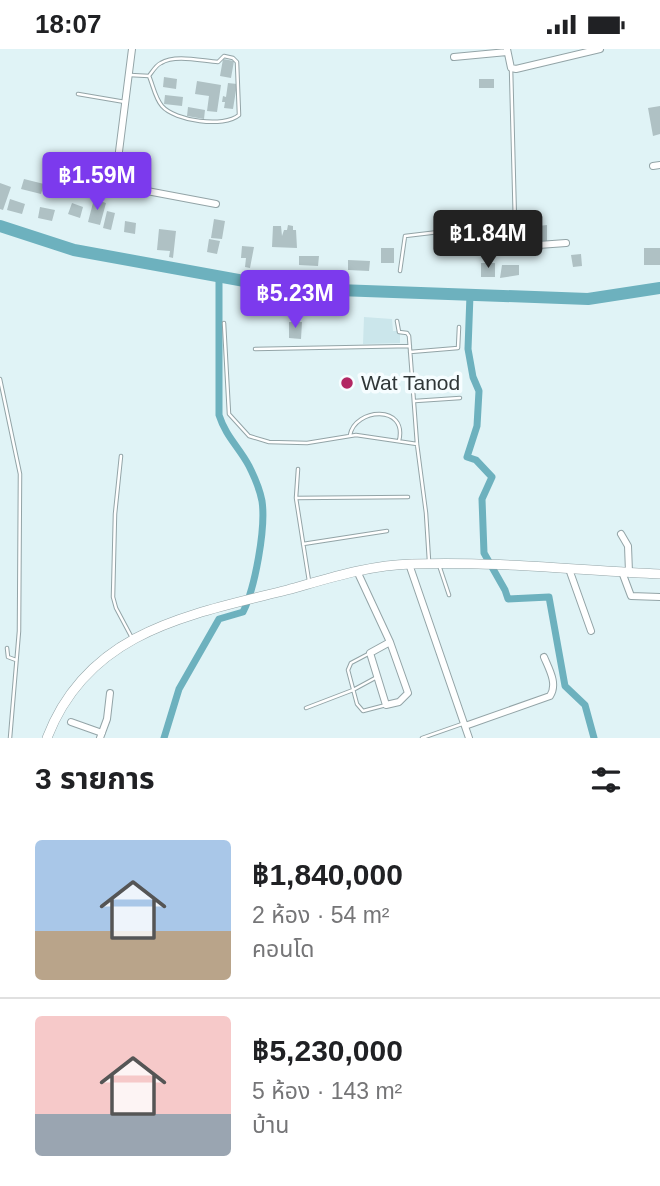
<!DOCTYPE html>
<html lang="th">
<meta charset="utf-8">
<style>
:root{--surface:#fff;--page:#f6f6f6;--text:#202124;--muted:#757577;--line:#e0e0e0;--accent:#7c3aed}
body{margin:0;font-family:Helvetica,"Noto Sans Thai",sans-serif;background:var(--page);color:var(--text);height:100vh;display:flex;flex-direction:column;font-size:26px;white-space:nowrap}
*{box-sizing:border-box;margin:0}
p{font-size:23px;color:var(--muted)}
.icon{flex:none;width:38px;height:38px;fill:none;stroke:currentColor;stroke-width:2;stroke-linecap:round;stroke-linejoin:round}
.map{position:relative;height:689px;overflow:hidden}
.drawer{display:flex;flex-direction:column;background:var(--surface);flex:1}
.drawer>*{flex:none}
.price{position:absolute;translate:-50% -60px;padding:0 16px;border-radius:7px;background:var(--accent);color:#fff;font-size:23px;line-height:46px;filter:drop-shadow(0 2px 4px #0008)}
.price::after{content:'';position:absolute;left:50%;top:42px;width:21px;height:16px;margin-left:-10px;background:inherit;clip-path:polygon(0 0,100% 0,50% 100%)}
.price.selected{background:#222;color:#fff}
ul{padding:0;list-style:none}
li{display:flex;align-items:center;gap:21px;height:175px;padding:0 35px}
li+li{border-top:2px solid var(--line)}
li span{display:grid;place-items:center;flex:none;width:196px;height:140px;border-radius:7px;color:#555}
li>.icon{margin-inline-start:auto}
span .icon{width:84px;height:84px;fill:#fffc;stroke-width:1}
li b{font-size:30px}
h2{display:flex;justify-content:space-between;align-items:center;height:84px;padding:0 35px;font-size:30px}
.status{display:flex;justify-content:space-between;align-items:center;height:49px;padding:0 35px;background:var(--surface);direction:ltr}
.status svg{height:19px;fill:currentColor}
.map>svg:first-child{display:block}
.built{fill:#cbe6eb}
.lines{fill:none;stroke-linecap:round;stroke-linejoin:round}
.canal{stroke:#6db1be;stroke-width:7}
.river{stroke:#6db1be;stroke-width:12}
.building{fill:#afc1c4}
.lane-casing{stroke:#93a4a7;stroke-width:4.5}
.street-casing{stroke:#93a4a7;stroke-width:8}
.secondary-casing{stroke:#93a4a7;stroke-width:10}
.lane{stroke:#fff;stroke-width:2.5}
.street{stroke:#fff;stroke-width:6}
.secondary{stroke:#fff;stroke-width:9}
.poi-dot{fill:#b22763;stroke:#f6fdff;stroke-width:2.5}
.labels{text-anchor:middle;stroke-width:7;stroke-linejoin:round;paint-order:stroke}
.poi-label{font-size:21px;fill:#2f3637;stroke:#f6fdff;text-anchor:start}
</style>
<div class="status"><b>18:07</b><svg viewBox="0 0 49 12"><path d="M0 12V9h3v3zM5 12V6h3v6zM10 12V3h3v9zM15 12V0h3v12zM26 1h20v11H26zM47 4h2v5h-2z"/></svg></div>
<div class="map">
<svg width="660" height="689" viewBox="0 0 660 689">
<rect width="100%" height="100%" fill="#e0f3f6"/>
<path class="built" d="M364,268L392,270L393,282H400V294L363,295Z"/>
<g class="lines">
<path class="canal" d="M470,246L468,300L473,328L479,342L477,377L467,408L476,411L492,428L482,450L484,504L505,541L508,550L549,548L565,637L585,656L594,689
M164,689L179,640L219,570L243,563C255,539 266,479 262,452C260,441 254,427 249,417C239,398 226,388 219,366V228"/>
<path class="river" d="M0,177L74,201L283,239L588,250L660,239"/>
</g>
<path class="building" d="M223,10L234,12L231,29L220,27Z
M164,28L177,30L176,40L163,38Z
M479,30H494V39H479Z
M197,32L221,36L217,63L207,62L209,47L195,45Z
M228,34L237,35L233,60L224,59L225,53H222L223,47L226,48Z
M165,46L183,48L182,57L164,55Z
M660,57V85L653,87L648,59Z
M188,58L205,61L204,70L187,67Z
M78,128L88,130L85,143L79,142L78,149L73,148Z
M24,130L44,135L41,145L21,140Z
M0,134L11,138L3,161L0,160Z
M10,150L25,155L22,165L7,161Z
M94,150L106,154L100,176L88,173Z
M72,154L83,158L80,169L68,165Z
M40,158L55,161L52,172L38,169Z
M107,162L115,164L111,181L103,179Z
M214,170L225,172L222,190L211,189Z
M125,172L136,174L135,185L124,183Z
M288,176L293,177V181H296L297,199L272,198L273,177H281L282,187L284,181H287Z
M547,176V193H538V177Z
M159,180L176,182L173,209L169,208L170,202L157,201Z
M209,190L220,192L217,205L207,203Z
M242,197L254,198L250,219L245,218L246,209H241Z
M381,199H394V214H381Z
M644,199H660V216H644Z
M581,205L582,217L573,218L571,206Z
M299,207H319L318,217L299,216Z
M348,211L370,212L369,222L348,221Z
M481,214H495V228H481Z
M502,216H519V226L500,229Z
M289,273H302L301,290L289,289Z"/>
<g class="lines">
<defs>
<path id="lane" d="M130,26L149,27C152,23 156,16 161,14C175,5 202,12 218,13L224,7L233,9L237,13L239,66C224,79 175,72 162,57C155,49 153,36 149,27
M78,45L125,53
M400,222L405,187L515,174L511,19
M397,272L399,283L407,284L409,287L417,395L426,464L429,512
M224,274L229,365L249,387L269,393L307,394L356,386L417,395
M255,300L410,297
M410,303L458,299L459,278
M0,330L20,425L19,582L10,689
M415,352L460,349
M350,386C355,359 408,355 399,392
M121,407L115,465L113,548L116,559L132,589
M298,420L296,449L309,532
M296,449L408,448
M303,495L387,482
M439,516L449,546
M7,599L8,608L16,611
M370,604L351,614L348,621L357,655L363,662L386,656
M306,659L353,641L377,628
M422,689L462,675"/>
<path id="street" d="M507,0L511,19L516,20L600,0
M454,8L507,3
M653,117L660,116
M94,132L216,155
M115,134L132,0
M515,174L520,192L525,197L566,194
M621,485L628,497L629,523
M409,515L469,689
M569,520L591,582
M357,522L390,593L408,644L399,653L386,656L370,604L390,593
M622,523L631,547L660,548
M71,673L102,684
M465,677L550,647C558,635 549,620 544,608
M100,689L107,670L110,644"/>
<path id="secondary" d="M47,689C88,582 188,566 287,541C327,530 369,516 411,515C494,512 578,521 660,525"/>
</defs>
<use href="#lane" class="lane-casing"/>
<use href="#street" class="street-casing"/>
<use href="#secondary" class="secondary-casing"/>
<use href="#lane" class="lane"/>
<use href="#street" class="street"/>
<use href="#secondary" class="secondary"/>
</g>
<circle class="poi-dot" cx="347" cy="334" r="7"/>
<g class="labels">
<g class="poi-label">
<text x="361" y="341">Wat Tanod</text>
</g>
</g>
</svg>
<b class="price" style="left:97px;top:163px">฿1.59M</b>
<b class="price selected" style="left:488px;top:221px">฿1.84M</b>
<b class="price" style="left:295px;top:281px">฿5.23M</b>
</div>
<section class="drawer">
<h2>3 รายการ<svg class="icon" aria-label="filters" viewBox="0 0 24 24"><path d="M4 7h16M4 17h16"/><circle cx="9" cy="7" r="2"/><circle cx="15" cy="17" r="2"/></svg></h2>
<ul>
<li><span style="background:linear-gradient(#a9c7e8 65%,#b9a48a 0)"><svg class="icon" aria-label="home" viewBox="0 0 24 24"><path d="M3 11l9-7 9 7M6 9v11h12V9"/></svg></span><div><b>฿1,840,000</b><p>2 ห้อง · 54 m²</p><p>คอนโด</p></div></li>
<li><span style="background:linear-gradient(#f6c9c9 70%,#9aa5b1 0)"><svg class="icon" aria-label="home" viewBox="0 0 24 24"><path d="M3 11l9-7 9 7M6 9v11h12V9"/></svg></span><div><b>฿5,230,000</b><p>5 ห้อง · 143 m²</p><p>บ้าน</p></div></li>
</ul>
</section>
